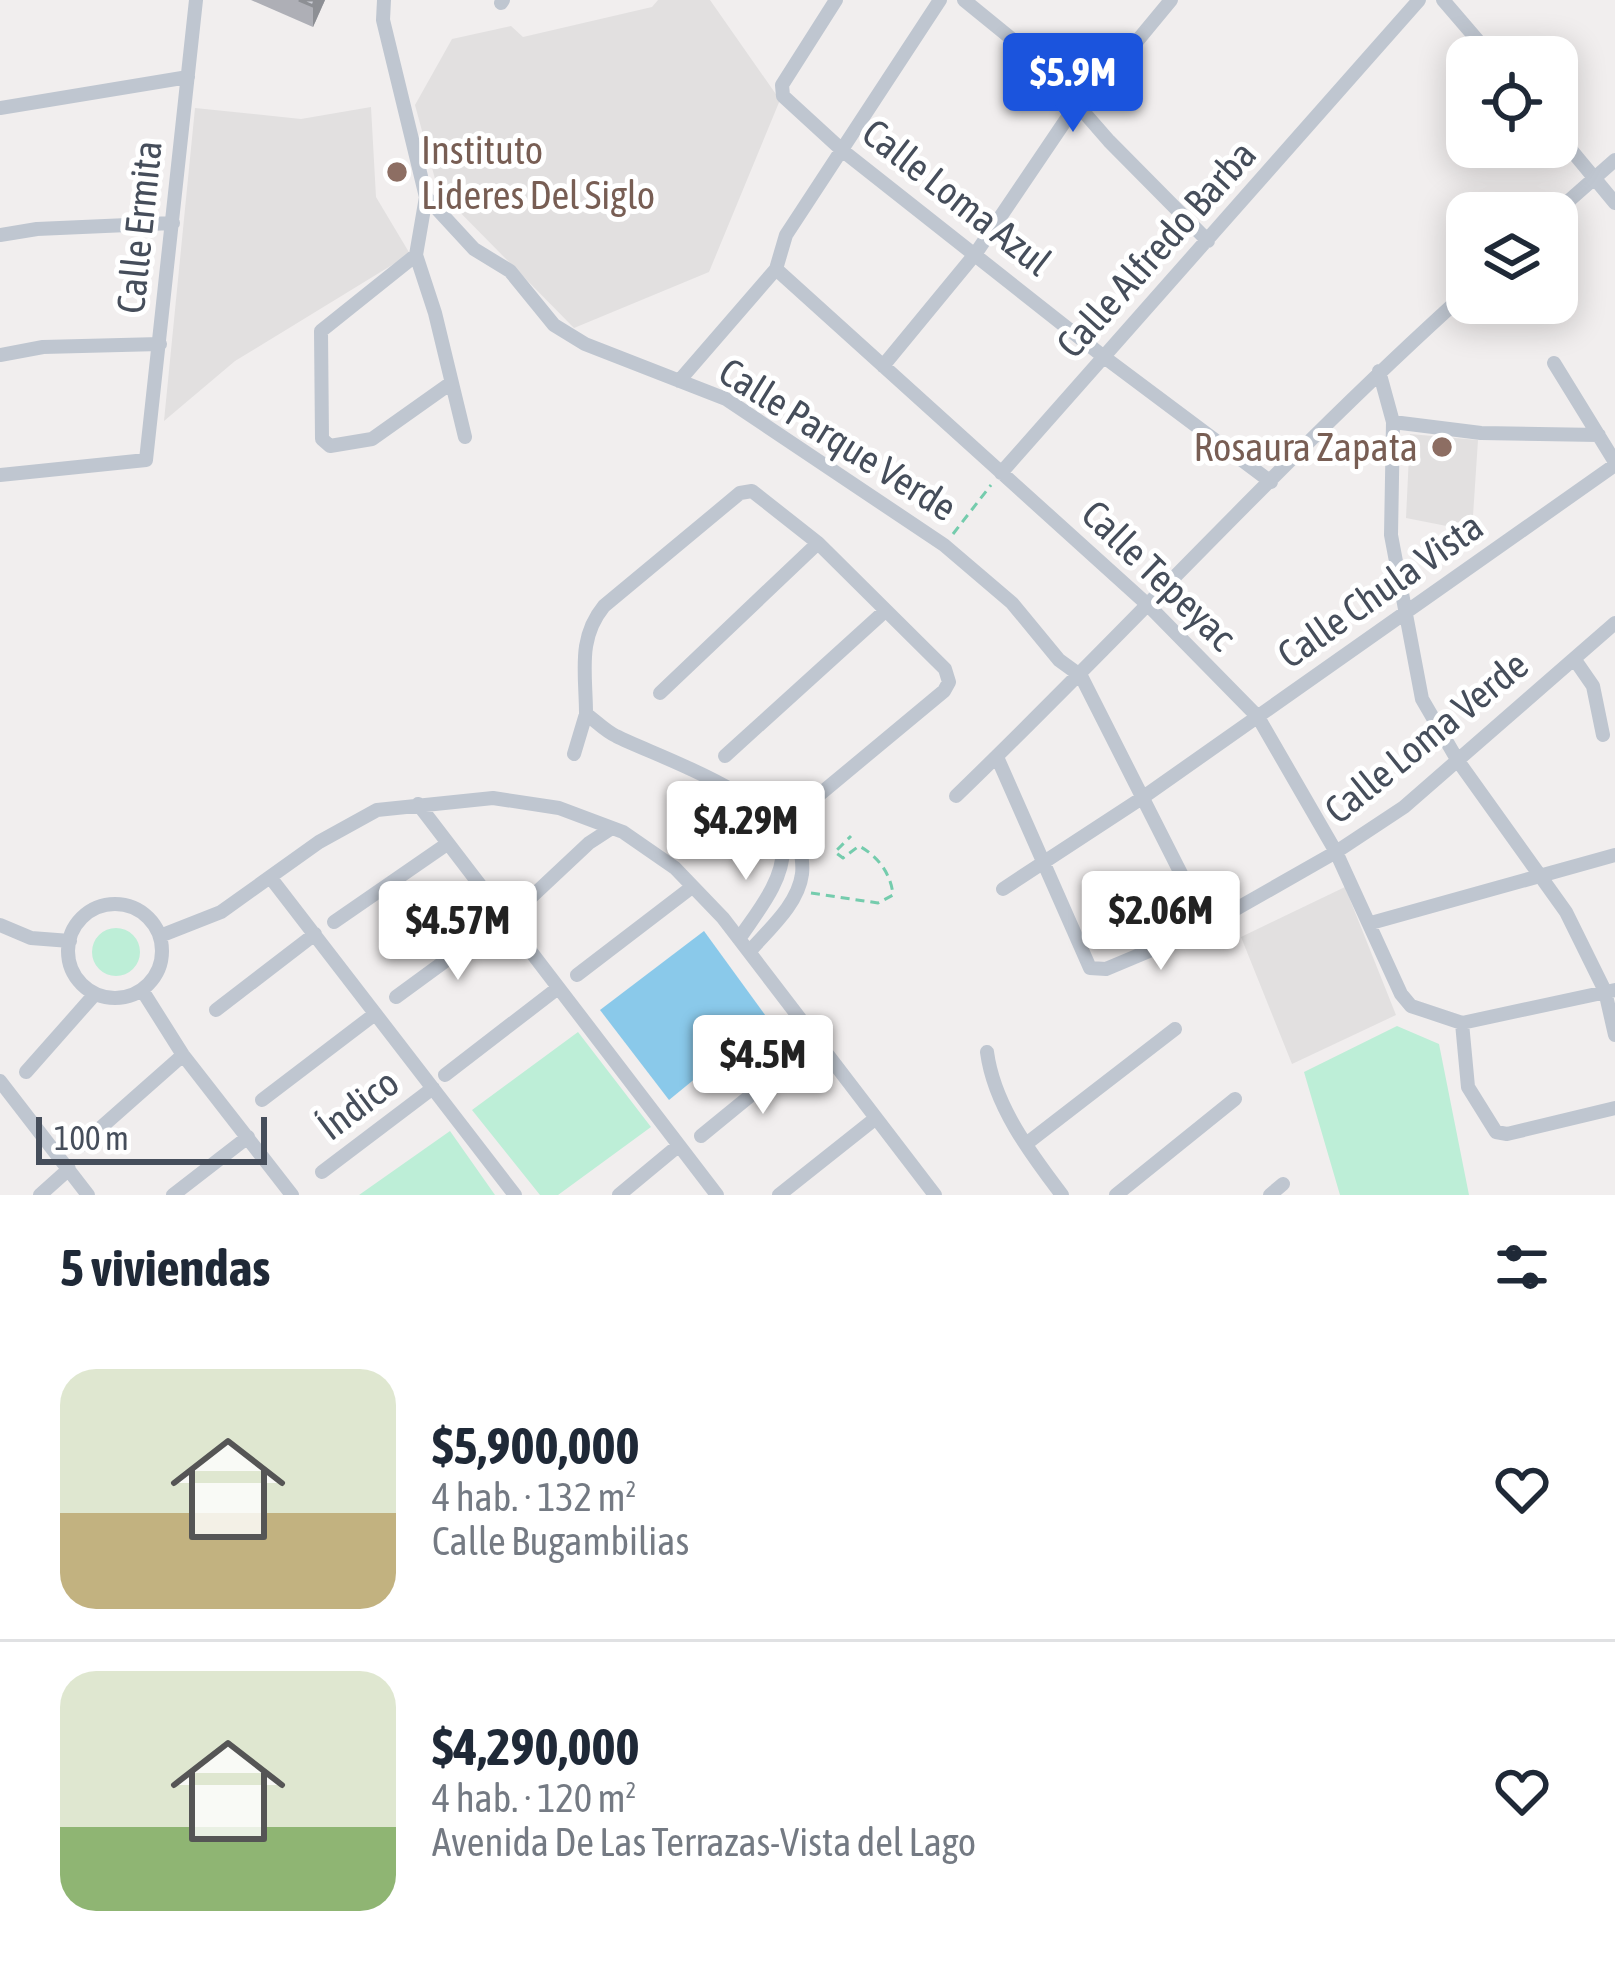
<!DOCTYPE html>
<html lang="es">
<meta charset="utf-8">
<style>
:root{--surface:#fff;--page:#f2f2f3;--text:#1f2937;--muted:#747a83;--line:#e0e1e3;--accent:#1b54dd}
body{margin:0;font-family:"Asap Condensed",sans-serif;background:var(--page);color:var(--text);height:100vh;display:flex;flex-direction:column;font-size:45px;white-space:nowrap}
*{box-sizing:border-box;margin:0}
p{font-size:39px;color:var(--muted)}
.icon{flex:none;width:66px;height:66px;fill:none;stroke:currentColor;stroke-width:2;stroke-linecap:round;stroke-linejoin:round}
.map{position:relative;height:1195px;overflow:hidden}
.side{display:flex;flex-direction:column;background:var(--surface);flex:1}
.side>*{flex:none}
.fabs{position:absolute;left:1446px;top:36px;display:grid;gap:24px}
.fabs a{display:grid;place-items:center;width:132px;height:132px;border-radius:24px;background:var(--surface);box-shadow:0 6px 30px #0003;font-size:60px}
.scale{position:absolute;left:36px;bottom:30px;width:231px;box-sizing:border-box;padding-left:12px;border:6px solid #464e5b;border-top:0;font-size:33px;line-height:42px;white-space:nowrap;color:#464e5b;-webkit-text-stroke:9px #fff;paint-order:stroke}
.price{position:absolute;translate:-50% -102px;padding:0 27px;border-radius:12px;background:#fff;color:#222;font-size:39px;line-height:78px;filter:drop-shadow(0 3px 6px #0008)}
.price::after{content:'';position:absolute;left:50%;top:72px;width:36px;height:27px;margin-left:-18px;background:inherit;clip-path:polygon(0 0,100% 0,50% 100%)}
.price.selected{background:var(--accent);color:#fff}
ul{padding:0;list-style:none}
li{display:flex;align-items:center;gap:36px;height:300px;padding:0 60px}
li+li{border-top:3px solid var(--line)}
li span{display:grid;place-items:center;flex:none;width:336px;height:240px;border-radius:36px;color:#555}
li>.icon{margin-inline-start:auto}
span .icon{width:144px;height:144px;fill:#fffc;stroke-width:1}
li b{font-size:51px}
h2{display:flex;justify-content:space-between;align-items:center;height:144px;padding:0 60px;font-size:51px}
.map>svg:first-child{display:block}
.education{fill:#e2e0e0}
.green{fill:#bdeed7}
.water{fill:#8ac9ea}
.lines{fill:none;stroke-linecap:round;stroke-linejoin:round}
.path{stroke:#75ccad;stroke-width:3;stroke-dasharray:9 6;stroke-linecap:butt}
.minor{stroke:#bfc6d0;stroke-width:14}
.wall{fill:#aeafb6}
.shaded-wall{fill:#8d8f94}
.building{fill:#caccd4;stroke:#8d8f94;stroke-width:3}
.education-dot{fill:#8d6e63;stroke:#fff;stroke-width:4.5}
.labels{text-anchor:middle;stroke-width:10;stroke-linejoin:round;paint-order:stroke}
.education-label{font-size:39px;fill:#785e54;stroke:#fff;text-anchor:start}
.street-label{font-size:39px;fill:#464e5b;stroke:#fff}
</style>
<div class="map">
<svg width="1615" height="1195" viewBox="0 0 1615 1195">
<rect width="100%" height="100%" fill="#f1eeee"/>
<path class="education" d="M658,0H710L780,100L709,272L574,328L438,190L415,105L452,39L511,26L523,37L652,7Z
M371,107L376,197L410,254L235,361L164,421L195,108L301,119Z
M1410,434L1478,440L1472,531L1406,518Z
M1345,887L1396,1015L1292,1064L1241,937Z"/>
<path class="green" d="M92 952a24 24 0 1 1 48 0a24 24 0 1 1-48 0Z
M1397,1026L1439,1044L1469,1195H1340L1304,1072Z
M578,1032L651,1127L558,1195H540L472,1110Z
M450,1131L495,1195H359Z"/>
<path class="water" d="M704,931L768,1019L669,1100L600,1010Z"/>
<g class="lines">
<path class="path" d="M953,534L991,485
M811,893L878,903L893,895C891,874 878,856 859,846L843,858L835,852L851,836"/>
<path class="minor" d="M384,0L383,20L426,197L474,249L510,271L554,325L585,344L726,399L944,545L1012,603L1059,660L1081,676L1207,925
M836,0L782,85L783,96L843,151L1104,357L1271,482
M964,0L1040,62L1109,141L1208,241
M1443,0L1492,57
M501,3L503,0
M1114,69L1171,0
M0,108L188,77
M1557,133L1615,203
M426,197L416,255L435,313L465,437
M1555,213L1615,160
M0,235L37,229L173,223
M416,255L321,331L322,439L330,446L372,439L451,383
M776,269L1149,606L1258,717L1336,852L1401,994L1411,1006L1462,1023L1615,990
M0,355L43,347L160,344
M1554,363L1615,462
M883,366L976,253L1078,102
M1379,371L1393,422L1391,535L1422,699L1458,761L1566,912L1605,991L1615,1035
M679,381L776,269L786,235L940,0
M1393,422L1481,433L1599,435
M1001,473L1419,0
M0,475L146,460L196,0
M1575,660L1593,686L1603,735
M660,693L818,543
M574,754L586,714
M725,756L885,611
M997,757L1090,968L1106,969L1199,930L1336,852L1404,807L1615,623
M956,796C1128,630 1289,452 1467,292
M418,804L717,1195
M270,877L515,1195
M1003,889L1142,798L1615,465
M525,903L589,843L612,828
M68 951a47 47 0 1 1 94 0a47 47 0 1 1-94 0Z
M334,922L447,844
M1371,923L1615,855
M0,925L31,938L70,941
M160,936L221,912L319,842L377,810L493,798L559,808L623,832L675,868L723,918L935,1195
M739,939C757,912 784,881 783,847C781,796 655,756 616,736C605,731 596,721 586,714C586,673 577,639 604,606L740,493L752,491L818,543L945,669L949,682L944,691L802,809C791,828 805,852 802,874C798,905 768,930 749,952
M577,975L692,887
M142,990L183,1055L292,1195
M396,997L504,918
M216,1010L315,934
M1462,1023L1468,1087L1496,1132L1507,1134L1615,1108
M987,1052C994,1105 1030,1153 1062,1195
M26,1072L95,994
M445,1075L558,988
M0,1081L88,1195
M262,1100L375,1014
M701,1136L816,1042
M1026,1144L1175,1029
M80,1146L183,1055
M322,1172L433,1088
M40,1195L69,1169
M173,1195L248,1137
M619,1195L678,1146
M779,1195L876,1118
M1116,1195L1235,1099
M1270,1195L1283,1184"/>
</g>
<path class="wall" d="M251,0H325L313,27Z"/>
<path class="shaded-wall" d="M315,0H325L313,27V6Z"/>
<path class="building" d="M299,0H315L313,6Z"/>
<g class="education-dot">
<circle cx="397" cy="172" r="12"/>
<circle cx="1442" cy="447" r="12"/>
</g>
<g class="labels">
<g class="education-label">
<text x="421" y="164">Instituto<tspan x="421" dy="45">Lideres Del Siglo</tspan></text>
<text x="1418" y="461" text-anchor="end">Rosaura Zapata</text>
</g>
<g class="street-label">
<text transform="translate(957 197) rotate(38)" y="14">Calle Loma Azul</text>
<text transform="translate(139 227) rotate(-84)" y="14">Calle Ermita</text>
<text transform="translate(1156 249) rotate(-48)" y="14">Calle Alfredo Barba</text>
<text transform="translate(838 439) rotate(32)" y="14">Calle Parque Verde</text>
<text transform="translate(1159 575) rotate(44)" y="14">Calle Tepeyac</text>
<text transform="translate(1380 590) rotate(-35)" y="14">Calle Chula Vista</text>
<text transform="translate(1426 737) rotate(-39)" y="14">Calle Loma Verde</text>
<text transform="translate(358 1104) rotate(-37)" y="14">Índico</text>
</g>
</g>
</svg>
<div class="fabs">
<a><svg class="icon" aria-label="locate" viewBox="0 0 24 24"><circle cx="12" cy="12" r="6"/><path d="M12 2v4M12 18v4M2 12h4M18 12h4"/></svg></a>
<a><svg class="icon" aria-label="layers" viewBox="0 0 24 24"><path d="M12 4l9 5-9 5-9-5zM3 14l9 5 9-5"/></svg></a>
</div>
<div class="scale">100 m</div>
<b class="price selected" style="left:1073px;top:135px">$5.9M</b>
<b class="price" style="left:746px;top:883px">$4.29M</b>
<b class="price" style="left:1161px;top:973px">$2.06M</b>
<b class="price" style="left:458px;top:983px">$4.57M</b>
<b class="price" style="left:763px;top:1117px">$4.5M</b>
</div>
<section class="side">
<h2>5 viviendas<svg class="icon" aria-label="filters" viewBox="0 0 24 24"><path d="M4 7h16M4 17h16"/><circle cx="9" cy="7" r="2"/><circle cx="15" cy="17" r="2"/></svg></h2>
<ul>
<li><span style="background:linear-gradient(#dfe7d0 60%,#c2b280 0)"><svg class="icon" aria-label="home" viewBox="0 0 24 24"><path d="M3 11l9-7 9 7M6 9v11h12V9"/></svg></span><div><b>$5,900,000</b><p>4 hab. · 132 m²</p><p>Calle Bugambilias</p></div><svg class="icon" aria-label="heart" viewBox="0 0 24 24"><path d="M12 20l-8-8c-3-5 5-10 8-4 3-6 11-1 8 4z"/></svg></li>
<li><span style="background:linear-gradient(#dfe7d0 65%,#8fb573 0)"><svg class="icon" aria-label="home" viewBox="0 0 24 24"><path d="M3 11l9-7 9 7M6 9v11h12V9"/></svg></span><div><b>$4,290,000</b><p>4 hab. · 120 m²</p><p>Avenida De Las Terrazas-Vista del Lago</p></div><svg class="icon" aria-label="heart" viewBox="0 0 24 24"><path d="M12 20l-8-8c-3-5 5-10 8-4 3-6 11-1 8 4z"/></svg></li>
</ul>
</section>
